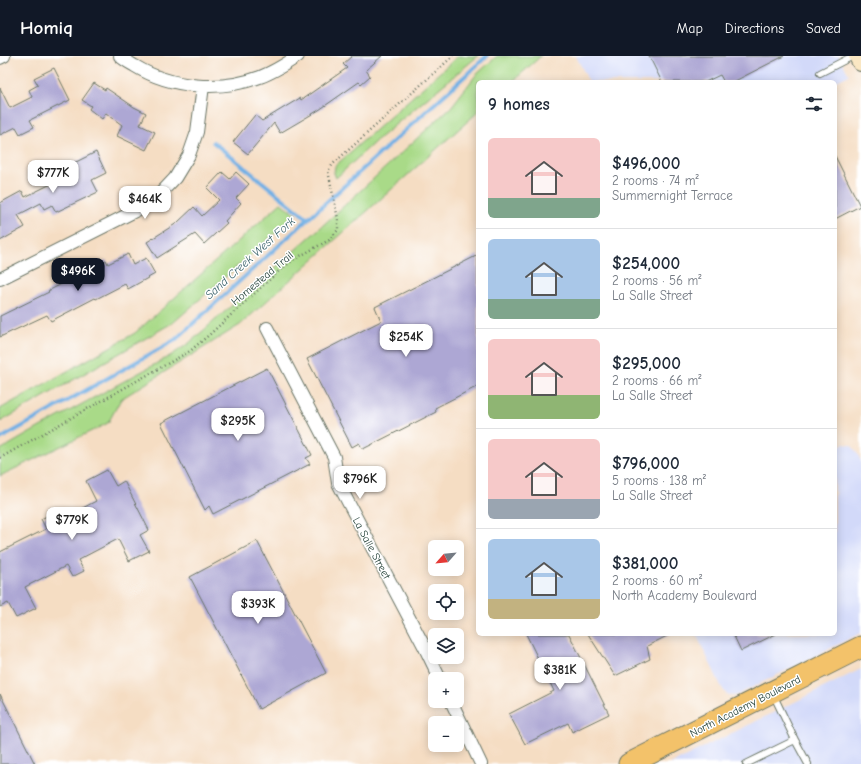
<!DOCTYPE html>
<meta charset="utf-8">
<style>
:root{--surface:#fff;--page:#f2f2f3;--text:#1f2937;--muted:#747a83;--line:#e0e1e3;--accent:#111827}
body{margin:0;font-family:"Comic Neue",sans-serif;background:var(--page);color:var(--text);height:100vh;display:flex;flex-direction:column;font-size:15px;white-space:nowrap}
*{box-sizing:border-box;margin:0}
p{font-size:13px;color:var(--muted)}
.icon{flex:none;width:22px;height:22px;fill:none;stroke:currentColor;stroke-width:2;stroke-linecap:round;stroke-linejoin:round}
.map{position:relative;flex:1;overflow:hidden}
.sheet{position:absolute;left:476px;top:24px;width:361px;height:556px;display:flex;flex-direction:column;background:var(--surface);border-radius:6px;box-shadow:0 2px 10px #0003}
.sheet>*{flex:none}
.needle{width:26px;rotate:243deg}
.controls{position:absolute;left:428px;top:484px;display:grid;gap:8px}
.controls a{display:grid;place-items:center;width:36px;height:36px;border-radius:6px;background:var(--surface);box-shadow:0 2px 10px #0003;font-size:20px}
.price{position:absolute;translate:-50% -34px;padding:0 9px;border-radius:8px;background:#fff;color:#222;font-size:13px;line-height:26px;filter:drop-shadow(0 1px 2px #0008)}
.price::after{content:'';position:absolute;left:50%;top:24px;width:12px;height:9px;margin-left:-6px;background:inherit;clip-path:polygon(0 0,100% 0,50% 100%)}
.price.active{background:var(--accent);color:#fff}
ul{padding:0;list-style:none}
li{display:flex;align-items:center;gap:12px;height:100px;padding:0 12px}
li+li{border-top:1px solid var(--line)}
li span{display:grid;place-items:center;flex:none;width:112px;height:80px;border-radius:6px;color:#555}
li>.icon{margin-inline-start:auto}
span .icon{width:48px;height:48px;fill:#fffc;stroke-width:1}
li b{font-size:17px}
h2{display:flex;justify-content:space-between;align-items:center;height:48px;padding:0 12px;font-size:17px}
header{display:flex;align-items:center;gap:24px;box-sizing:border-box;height:56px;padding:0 20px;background:var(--accent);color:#fff}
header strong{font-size:19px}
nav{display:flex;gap:22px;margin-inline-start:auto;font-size:14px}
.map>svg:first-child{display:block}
.built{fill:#d2d9f9}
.green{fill:#a9da88;stroke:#648c5e}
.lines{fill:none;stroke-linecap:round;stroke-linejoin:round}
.stream{stroke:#72b0e5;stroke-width:4}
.building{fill:#ada7d4}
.service-casing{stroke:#6a7566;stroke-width:8}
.minor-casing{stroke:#6a7566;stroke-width:14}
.secondary-casing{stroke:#6a7566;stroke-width:20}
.trunk-casing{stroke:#6a7566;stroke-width:23}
.path{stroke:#6a7566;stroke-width:2.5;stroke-dasharray:1 3;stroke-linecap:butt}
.service{stroke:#fff;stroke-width:6}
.minor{stroke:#fff;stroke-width:12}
.secondary{stroke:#fae7c3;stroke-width:18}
.trunk{stroke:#f3c26a;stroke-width:21}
.labels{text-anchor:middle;stroke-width:3;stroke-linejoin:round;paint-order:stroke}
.street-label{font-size:11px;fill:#1f3d34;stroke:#fff}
.water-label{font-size:12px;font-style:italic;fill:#386069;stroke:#fff}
</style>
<header>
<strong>Homiq</strong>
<nav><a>Map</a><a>Directions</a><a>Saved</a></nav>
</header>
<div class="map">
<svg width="861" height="708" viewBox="0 0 861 708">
<rect width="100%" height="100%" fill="#fff"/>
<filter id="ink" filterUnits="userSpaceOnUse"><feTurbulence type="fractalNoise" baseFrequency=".025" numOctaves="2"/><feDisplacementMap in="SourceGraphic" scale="8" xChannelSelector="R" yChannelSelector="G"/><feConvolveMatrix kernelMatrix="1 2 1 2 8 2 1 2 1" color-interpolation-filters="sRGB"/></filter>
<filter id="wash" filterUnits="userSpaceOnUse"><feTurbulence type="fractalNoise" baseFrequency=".012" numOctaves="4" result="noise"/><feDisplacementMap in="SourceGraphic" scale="16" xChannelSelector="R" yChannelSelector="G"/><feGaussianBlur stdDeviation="0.9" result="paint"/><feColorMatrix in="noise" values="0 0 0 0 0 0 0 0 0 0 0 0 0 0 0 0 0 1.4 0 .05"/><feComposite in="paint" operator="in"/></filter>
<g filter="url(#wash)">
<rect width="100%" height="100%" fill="#f5ddc3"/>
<path class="built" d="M576,0H839L849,19L835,26H589Z
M844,388L851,389L856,395L861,405V577L735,640L727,639L722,632L696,578H835V393Z
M861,613V708H670L694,696Z"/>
<path class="green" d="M458,0H478L377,84L336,122L334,117L335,110Z
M497,0H541L512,26H478V56L240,269L121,343L108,367L0,420V394L40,371L170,300L188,288L320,172L451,51L476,19Z
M281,147L296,159L174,266L0,366V353L135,277Z"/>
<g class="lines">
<path class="stream" d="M213,86L308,163
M0,383L175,284L487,0"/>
</g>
<g id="blocks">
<path class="building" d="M352,0H382L366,14L370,20L361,28L359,26L319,54L280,77L274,67L248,98L233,86L255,59L262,65L300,42L301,44L347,12L343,8Z
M649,0H784L733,26H724L720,19L705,26H662Z
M54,12L70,44L30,64L34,71L20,78L16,71L0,79V32L10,52L32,41L29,34L38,29L34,22Z
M94,27L105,34L106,32L134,51L146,57L140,69L155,76L146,94L117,80L122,69L106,57L102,63L89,53L91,50L82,44Z
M96,96L106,117L92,124L98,136L56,156L52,149L44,153L41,147L18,159L25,171L0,185V147L22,135L25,141L69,119L66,111Z
M835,100L860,150L835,163Z
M222,116L230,123L236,116L249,128L236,142L241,147L225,165L227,167L204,188L195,178L157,202L147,186L177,167L194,151L202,160L219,144L207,132Z
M128,198L133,209L146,202L155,218L128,233L125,228L96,243L95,242L51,265L47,259L0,281V260L49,236L48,235L85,216L84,214L106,204L108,208Z
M478,199V330L435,352L436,356L363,393L359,387L352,391L307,303L381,265L375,251Z
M267,312L312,399L306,402L310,408L213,458L209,450L205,454L161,367Z
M107,414L116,430L124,425L149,474L140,479L149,495L129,505L118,483L78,504L84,515L72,521L66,510L25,531L36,552L16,562L8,547L0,551V496L46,473L41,463L55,456L60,464L96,445L86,425Z
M257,485L326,617L259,653L190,521Z
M526,578H569L609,658L572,676L568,667L525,688L509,658L554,635Z
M588,578H671L647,590L650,603L615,620Z
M733,578H776L741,595Z
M0,638L35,708H0Z"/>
</g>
</g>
<g filter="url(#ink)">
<use href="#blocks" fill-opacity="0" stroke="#6a7566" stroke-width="1"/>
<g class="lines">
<defs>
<path id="service" d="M820,17L853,0
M773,638L795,684
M746,708L795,684L808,708"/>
<path id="minor" d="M120,0C124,4 130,7 135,10C171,32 220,36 260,21C274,16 286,8 298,0
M0,2L4,0
M0,223L141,152L158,140L175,122L189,99L197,76L203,30
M267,272L334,401L338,427L424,590L440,623
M451,645L481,708"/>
<path id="secondary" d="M858,0L861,6"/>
<path id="trunk" d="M629,708L861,591"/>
</defs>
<use href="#service" class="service-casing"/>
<use href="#minor" class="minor-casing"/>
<use href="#secondary" class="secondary-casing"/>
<use href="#trunk" class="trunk-casing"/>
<path class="path" d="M0,402L190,295L209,279L279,215L293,204L329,184L338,174V163L328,115L333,108L453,0"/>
<use href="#service" class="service"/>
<use href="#minor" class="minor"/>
<use href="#secondary" class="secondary"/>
<use href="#trunk" class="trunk"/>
</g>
</g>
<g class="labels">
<g class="street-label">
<text transform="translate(262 222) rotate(-40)" y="4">Homestead Trail</text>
<text transform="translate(372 492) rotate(62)" y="4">La Salle Street</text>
<text transform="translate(745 650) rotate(-27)" y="4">North Academy Boulevard</text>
</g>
<g class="water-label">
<text transform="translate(250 202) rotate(-42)" y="4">Sand Creek West Fork</text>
</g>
</g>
</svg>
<div class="controls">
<a><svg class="needle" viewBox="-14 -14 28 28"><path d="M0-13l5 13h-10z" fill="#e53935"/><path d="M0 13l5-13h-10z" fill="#747a83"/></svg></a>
<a><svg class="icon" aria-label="locate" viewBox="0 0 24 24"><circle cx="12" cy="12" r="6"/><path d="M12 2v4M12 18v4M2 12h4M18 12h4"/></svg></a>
<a><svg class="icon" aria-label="layers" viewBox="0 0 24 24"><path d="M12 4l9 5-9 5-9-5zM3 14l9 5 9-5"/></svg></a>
<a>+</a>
<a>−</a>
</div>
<b class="price" style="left:53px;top:138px">$777K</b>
<b class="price" style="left:145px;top:164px">$464K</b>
<b class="price active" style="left:78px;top:236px">$496K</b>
<b class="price" style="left:406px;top:302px">$254K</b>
<b class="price" style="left:238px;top:386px">$295K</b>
<b class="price" style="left:360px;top:444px">$796K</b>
<b class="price" style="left:72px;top:485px">$779K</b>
<b class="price" style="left:258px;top:569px">$393K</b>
<b class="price" style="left:560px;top:635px">$381K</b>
<section class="sheet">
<h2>9 homes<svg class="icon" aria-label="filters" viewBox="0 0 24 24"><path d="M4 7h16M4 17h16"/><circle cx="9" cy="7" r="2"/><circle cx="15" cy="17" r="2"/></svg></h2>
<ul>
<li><span style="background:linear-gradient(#f6c9c9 75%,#7fa58c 0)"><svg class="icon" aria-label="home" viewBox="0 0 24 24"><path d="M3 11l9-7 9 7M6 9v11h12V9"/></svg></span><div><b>$496,000</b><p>2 rooms · 74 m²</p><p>Summernight Terrace</p></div></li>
<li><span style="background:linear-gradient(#a9c7e8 75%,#7fa58c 0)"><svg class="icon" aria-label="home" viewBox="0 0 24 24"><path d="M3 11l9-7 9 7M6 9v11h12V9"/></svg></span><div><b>$254,000</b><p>2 rooms · 56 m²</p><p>La Salle Street</p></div></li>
<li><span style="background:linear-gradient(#f6c9c9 70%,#8fb573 0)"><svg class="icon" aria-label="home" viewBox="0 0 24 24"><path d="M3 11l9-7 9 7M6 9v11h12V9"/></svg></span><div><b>$295,000</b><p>2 rooms · 66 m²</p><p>La Salle Street</p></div></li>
<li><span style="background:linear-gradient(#f6c9c9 75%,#9aa5b1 0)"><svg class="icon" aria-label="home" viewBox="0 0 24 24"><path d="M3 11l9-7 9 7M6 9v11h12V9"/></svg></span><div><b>$796,000</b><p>5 rooms · 138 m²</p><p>La Salle Street</p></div></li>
<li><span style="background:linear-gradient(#a9c7e8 75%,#c2b280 0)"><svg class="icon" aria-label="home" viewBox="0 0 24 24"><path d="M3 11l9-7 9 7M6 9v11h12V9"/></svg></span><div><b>$381,000</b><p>2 rooms · 60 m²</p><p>North Academy Boulevard</p></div></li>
</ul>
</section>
</div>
